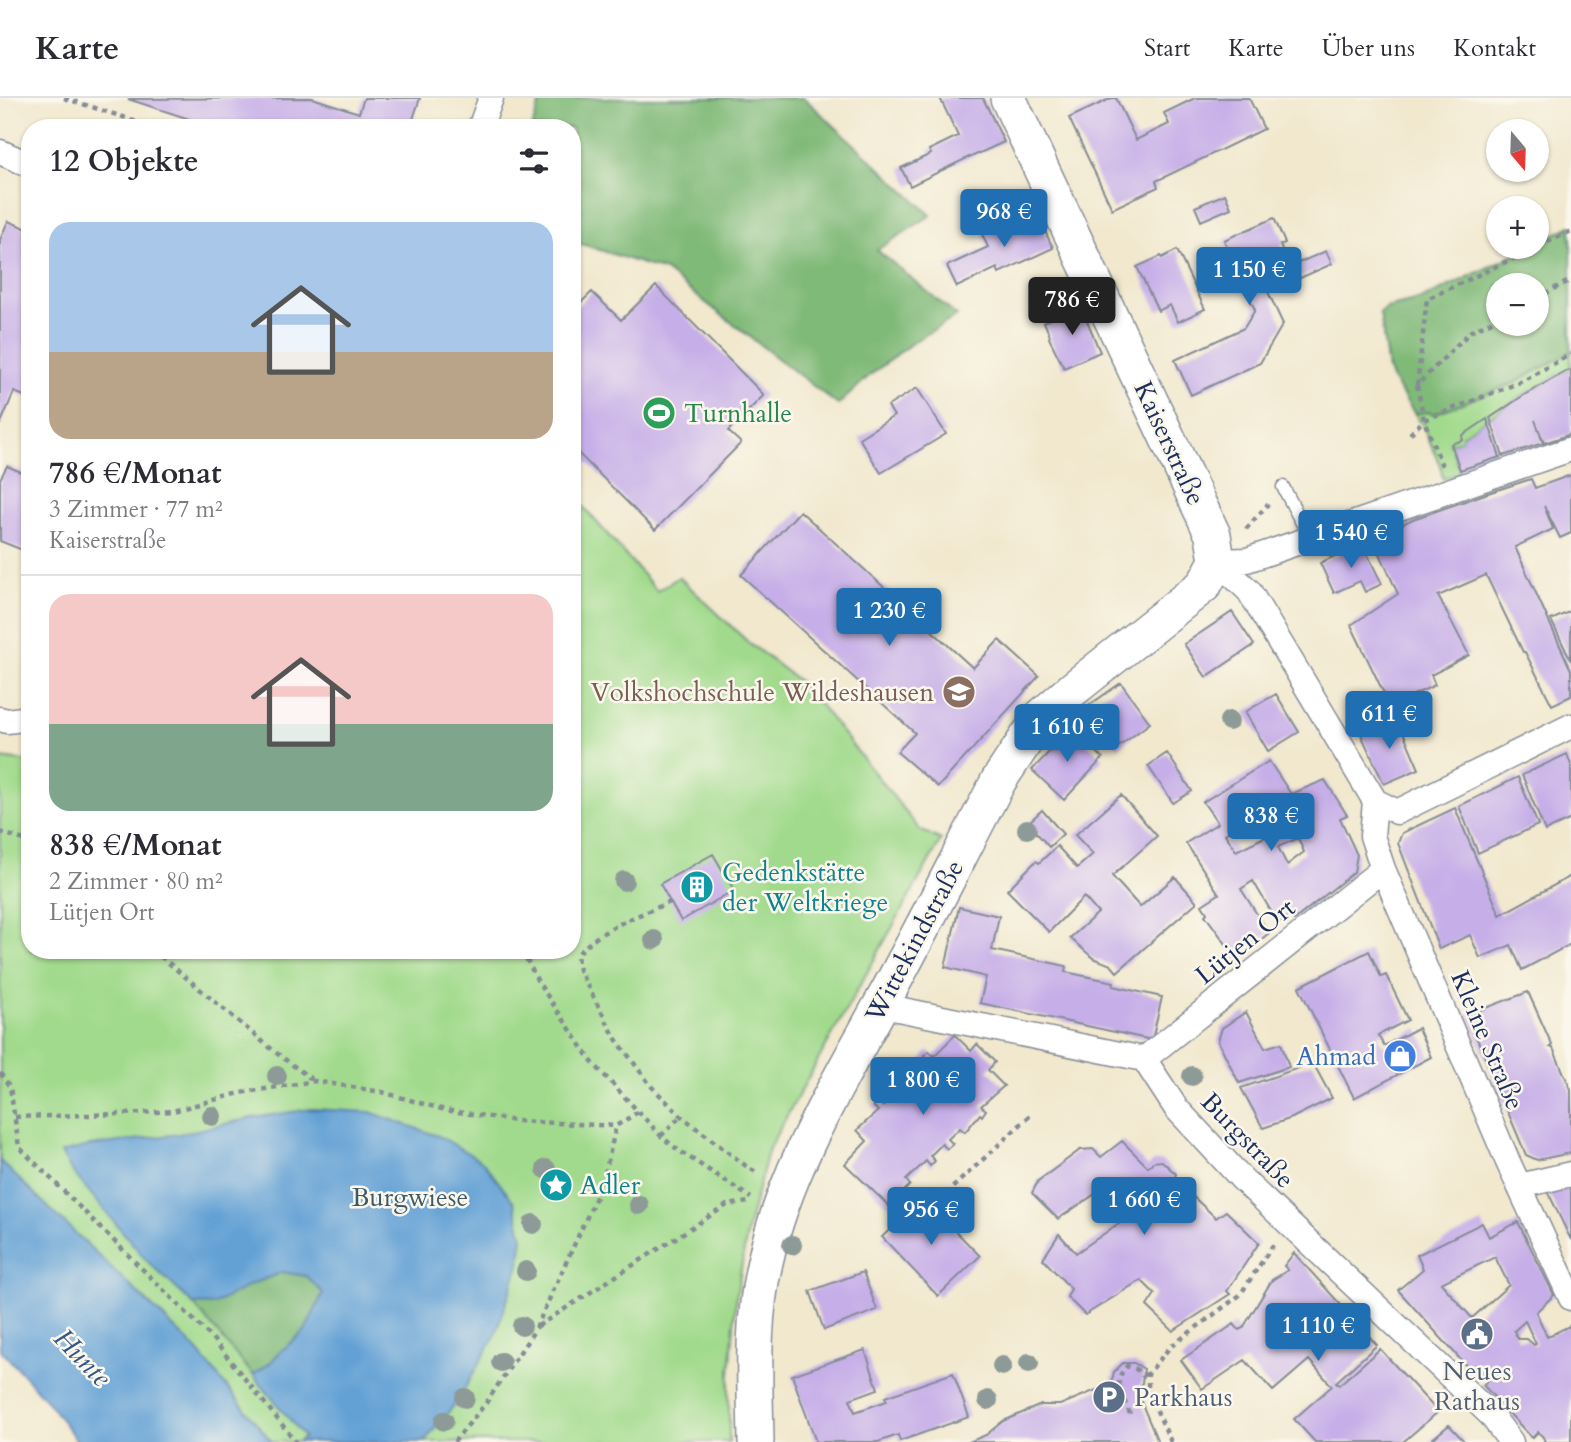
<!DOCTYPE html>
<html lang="de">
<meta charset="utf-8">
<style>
:root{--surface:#fff;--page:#f7f7f7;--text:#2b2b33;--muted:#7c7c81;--line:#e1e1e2;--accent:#1f6fb2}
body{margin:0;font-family:Cardo,serif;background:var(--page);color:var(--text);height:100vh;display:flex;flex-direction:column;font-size:26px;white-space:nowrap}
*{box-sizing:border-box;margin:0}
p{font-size:23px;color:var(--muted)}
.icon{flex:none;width:38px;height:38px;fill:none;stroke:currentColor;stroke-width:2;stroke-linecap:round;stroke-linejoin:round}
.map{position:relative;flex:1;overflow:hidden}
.side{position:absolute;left:21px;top:21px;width:560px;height:840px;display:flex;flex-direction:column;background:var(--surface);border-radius:28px;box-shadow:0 2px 5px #0004}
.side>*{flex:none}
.needle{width:46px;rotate:161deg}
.controls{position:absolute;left:1486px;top:21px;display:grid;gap:14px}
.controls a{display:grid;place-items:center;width:63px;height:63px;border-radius:50%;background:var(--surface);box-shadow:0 2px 5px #0004;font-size:35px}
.price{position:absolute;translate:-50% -60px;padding:0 16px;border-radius:7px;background:var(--accent);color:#fff;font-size:23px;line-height:46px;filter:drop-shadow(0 2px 4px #0008)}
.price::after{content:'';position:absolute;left:50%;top:42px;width:21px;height:16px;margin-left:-10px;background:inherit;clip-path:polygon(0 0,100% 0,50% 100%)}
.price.on{background:#222;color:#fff}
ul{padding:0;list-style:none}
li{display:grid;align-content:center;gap:14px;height:371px;padding:0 28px}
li+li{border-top:2px solid var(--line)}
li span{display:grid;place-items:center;height:217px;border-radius:21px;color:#555}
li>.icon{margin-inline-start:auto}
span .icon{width:126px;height:126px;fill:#fffc;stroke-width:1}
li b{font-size:30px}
h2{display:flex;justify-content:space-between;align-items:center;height:84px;padding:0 28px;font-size:30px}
header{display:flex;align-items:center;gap:42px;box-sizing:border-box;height:98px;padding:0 35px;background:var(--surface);border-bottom:2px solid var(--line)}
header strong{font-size:33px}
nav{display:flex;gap:38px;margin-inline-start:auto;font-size:24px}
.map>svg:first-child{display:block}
.green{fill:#a1da8c;stroke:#5e8475;stroke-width:2;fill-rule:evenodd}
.forest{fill:#80ba78;stroke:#4e746b;stroke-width:2;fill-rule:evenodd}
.water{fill:#63a1d5;stroke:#3f689a;stroke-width:2}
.building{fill:#c6aee8;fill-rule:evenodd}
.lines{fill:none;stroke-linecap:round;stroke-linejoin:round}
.lane-casing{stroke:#868c96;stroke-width:15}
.street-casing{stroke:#868c96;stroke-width:27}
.secondary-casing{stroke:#868c96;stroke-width:38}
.path{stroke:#868c96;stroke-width:4.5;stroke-dasharray:5 5;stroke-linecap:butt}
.lane{stroke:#fff;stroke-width:12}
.street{stroke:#fff;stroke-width:24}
.secondary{stroke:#fff;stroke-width:35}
.tree{fill:#8d9a97}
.labels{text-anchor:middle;stroke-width:5;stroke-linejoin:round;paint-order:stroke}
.leisure-label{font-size:26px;fill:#27864d;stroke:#fbf7ec;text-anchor:start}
.street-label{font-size:26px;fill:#1b2f5e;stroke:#fbf7ec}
.education-label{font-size:26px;fill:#785e54;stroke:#fbf7ec;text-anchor:end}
.culture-label{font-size:26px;fill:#0d838f;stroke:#fbf7ec;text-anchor:start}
.shop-label{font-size:26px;fill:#366cbe;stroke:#fbf7ec;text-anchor:end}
.park-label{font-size:26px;fill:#3c5a6a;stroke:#fbf7ec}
.service-label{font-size:26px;fill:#4e5e75;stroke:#fbf7ec}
.water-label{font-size:28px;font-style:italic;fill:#345788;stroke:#fbf7ec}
</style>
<header>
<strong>Karte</strong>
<nav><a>Start</a><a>Karte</a><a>Über uns</a><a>Kontakt</a></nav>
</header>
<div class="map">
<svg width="1571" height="1344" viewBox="0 0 1571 1344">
<rect width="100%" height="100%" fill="#fbf7ec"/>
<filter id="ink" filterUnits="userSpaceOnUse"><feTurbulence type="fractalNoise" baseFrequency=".0143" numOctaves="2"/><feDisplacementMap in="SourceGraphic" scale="14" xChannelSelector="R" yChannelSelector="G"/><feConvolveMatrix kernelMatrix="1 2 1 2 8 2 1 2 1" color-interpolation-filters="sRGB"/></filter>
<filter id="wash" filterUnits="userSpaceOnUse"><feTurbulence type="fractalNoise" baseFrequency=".00686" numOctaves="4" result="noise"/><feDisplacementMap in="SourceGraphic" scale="28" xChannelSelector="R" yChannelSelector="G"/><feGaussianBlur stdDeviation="1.57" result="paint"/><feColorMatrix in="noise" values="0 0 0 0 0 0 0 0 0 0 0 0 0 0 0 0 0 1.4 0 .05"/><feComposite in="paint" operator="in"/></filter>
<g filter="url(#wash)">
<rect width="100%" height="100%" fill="#f1e8ce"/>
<path class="green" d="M1571,128V270L1523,297L1462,337L1463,342L1450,345L1460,375L1443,381L1440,367L1424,330L1393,282L1388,271L1380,215L1387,210L1423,201L1530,149H1536L1537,145ZM1498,187H1536V226H1498Z
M572,396L657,493L679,479L749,545L804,587L920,732L941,742L769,1050L748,1129L736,1201L729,1288V1344H272L195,1250L0,1063V660L30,664V852H572Z"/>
<path class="forest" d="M541,0H804L931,117L877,152L957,218L913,244L869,278L838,307L665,173L572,143V30H532Z
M1571,128V254L1514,285L1434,316L1427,314L1415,316L1393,282L1388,271L1380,215L1387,210L1423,201L1530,149H1536L1537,145ZM1498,187H1536V226H1498Z
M282,1174L306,1178L324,1195L305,1233L281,1253L270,1265L253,1277L193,1206H213L250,1187Z"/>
<path class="water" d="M311,1011L370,1014L441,1039L483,1064L514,1104L523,1140L519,1167L495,1238L457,1304L424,1344H298L304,1339L253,1277L270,1265L281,1253L305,1233L323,1195L306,1178L282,1174L250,1187L213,1207L193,1206L147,1163L70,1071L61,1055L89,1048L179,1036L251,1020Z
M0,1063L195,1250L272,1344H78L47,1303L0,1251Z"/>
<g id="blocks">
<path class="building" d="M312,0L359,15L364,0H420L410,30H217L128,1Z
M940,0H983L1004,44L969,60V59L910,88L901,70L931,56L929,52L958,38Z
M1112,0H1116L1136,42L1169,26L1164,15L1195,0H1249L1264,31L1156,83L1158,89L1112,111L1069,20Z
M1225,96L1231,110L1201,123L1195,109Z
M1035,112L1053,150L999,175L997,170L957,189L947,168L988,149L982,136Z
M1274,120L1285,145L1280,147L1289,169L1326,153L1332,166L1268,194L1283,226L1260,265L1191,297L1175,262L1244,230L1255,212L1224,142Z
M8,123L30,132V300L14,294L0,327V142Z
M1177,152L1205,211L1178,224L1170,207L1158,213L1137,169L1161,158L1162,160Z
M656,188L764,297L728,333L741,345L655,432L572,349V213L592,194L621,222Z
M1081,208L1100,254L1064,270L1049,240L1050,238L1044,224Z
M1569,272L1571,273V336L1544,345L1535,322L1543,345L1503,358L1490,320L1524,297Z
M917,290L946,336L881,375L859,340L894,318L888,308Z
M1487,321L1500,359L1460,372L1451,346L1463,342L1462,338Z
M7,368L30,378V455L0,443V381Z
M1571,377V435L1560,440L1544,408L1553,431L1515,449L1571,572V598L1552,607L1525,554H1523L1486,477L1438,498L1469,557L1431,577L1435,587L1390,608L1351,527L1398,496L1373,440L1413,421L1488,395L1531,381L1535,390Z
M800,413L973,570L999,542L1039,578L938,689L897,654L915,635L741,477Z
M1362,445L1382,486L1365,494L1360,483L1334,495L1320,465Z
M1571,513V563L1551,522Z
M1232,514L1254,547L1206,579L1184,546Z
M1121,585L1150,625L1118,649L1088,608Z
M1276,596L1299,634L1268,653L1245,614Z
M1388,619L1396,637L1403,634L1419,671L1384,686L1359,632Z
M1071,631L1103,660L1064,702L1032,672Z
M1167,655L1192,693L1173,705L1148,668Z
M1567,656L1571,667V721L1545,733L1522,677Z
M1269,663L1291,696L1325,682L1347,717L1340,720L1357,757L1354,774L1294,822L1291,818L1278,825L1253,783L1241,791L1269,835L1237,861L1205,817L1207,815L1202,807L1219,796L1186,745L1218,725L1203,704ZM1258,714L1269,737L1236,753L1225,736ZM1298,740L1304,754L1287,767L1278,749Z
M1518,679L1538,727L1478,755L1459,708Z
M1121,697L1157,738L1112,778L1140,809L1175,779L1197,804L1117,874L1111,867L1093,860L1070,840L1098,815L1084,799L1049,834L1007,792L1036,763L1039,765L1057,748L1077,770L1093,756L1075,737Z
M1455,710L1500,817L1571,778V846L1522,872L1511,847L1480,860L1470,837L1439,851L1398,745L1402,735Z
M1042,712L1063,736L1049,749L1028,725Z
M713,756L734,792L681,823L660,786Z
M959,809L999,818L992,852L1066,868L1065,874L1114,884L1113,888L1162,899L1152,942L980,905L986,879L945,869Z
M1369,853L1381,879L1386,877L1408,922L1378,937L1384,948L1418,930L1431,959L1354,1000L1299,889Z
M1528,894L1552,947L1550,949L1553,950L1571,992V1055L1537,1062L1526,1057L1467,917Z
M1246,914L1265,950L1281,945L1289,969L1239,985L1218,943L1222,930Z
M955,937L971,953L977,946L995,964L988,972L1004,988L981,1008L986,1012L982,1018L980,1016L965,1034L960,1030L948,1041L953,1046L947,1051L942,1046L930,1058L935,1063L930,1068L926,1063L906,1082L910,1087L889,1108L845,1066L867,1043L857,1032L878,1013L873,1008L878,1003L883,1008L895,996L890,991L895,986L900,991L912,980L907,975L911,970L913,972L925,958L924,957L929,953L934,958Z
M1313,965L1332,1000L1292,1020L1263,1030L1241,990Z
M1122,1043L1148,1069L1153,1064L1162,1063L1176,1076L1174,1081L1216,1120L1226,1113L1259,1145L1227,1193L1230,1196L1173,1233L1147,1208L1155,1196L1141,1182L1085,1217L1067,1199L1071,1191L1043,1161L1059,1136L1076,1155L1121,1124L1128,1115L1101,1092L1058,1121L1032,1095L1038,1083L1080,1052L1093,1051L1101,1059Z
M1571,1088V1142L1548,1094Z
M923,1100L980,1158L938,1198L882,1139Z
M1518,1124L1554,1197L1536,1214L1547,1239L1569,1228L1571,1232V1344H1545L1543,1339L1538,1334L1532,1340L1483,1287L1489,1281L1476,1267L1470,1272L1398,1192L1423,1171L1417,1157L1482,1125L1489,1139ZM1495,1159L1509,1187L1472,1220L1441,1185ZM1525,1223L1536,1246L1534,1247L1527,1241H1518L1514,1233Z
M1294,1155L1377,1247L1336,1284L1339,1287L1380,1251L1438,1314L1403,1344H1315L1294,1321L1332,1288L1309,1262L1273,1293L1245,1262L1202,1291L1181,1262L1234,1226L1239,1232L1243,1230L1272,1182L1288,1172L1284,1168Z
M863,1174L877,1212L824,1232L810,1193Z
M865,1252L878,1291L850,1301L855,1314L887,1303L885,1299L953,1275L969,1319L900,1343L898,1337L878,1344H816L792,1277Z
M1123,1265H1134L1144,1271L1142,1285L1136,1292L1158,1344H969L986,1337L1003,1323L1041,1307H1060L1111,1286L1114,1274Z
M1449,1327L1465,1344H1429Z"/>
</g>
</g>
<g filter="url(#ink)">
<use href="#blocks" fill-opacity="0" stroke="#868c96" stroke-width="2"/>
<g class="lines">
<defs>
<path id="lane" d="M1283,389L1310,440"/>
<path id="street" d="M480,30L491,0
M0,54L30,67
M1217,463L1247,462L1571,351
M1217,463L1249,493L1375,703
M0,621L7,623L30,620
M1375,703L1372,738L1383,771L1508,1064L1571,1200
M1375,703L1397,714L1571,628
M885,900L898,911L1144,961L1176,1010L1242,1081L1491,1317L1511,1344
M1144,961L1383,771
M1520,1088L1571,1076"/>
<path id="secondary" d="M756,1344C755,1284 751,1223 765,1164C785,1072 838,985 883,903C923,830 960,756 999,682L1041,619L1072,592L1204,487L1217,463L1213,437L1008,0"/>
</defs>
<use href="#lane" class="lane-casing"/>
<use href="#street" class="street-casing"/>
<use href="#secondary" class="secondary-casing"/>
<path class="path" d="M64,0L157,30
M1536,200L1571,182
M1417,287L1427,201L1571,133
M1410,336L1424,322L1523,283L1571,256
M1442,368L1424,322L1417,287L1471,233L1498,220
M1246,431L1268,406
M0,734L30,744
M670,804C638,818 600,830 577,857L579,872L616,941L651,988L681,1018L746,1068L759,1076
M153,852L274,953L314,983
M522,852L538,884L593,965L661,1038L678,1052L751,1100
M0,975L10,989L19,1049L212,1240L296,1344
M15,1019L121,1016L173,1013L240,995L315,983L382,994L445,1012L516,1023L616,1028L638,1014
M661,1038L681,1018
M938,1103L1033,1015
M538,1228L727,1107L749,1104
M1130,1316C1123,1298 1111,1284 1127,1268L1136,1271L1142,1277L1148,1276
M454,1344L486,1305L536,1230L603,1084L616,1028
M1171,1344L1148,1293V1276L1170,1249L1240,1197L1273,1147"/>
<use href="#lane" class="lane"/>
<use href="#street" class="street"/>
<use href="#secondary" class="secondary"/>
</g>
<g class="tree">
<circle cx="1229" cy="623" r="10"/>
<circle cx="1027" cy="731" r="10"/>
<circle cx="624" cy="783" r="10"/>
<circle cx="654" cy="842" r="10"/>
<circle cx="277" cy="978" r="10"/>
<circle cx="1192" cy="978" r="10"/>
<circle cx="212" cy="1018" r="10"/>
<circle cx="546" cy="1071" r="10"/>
<circle cx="639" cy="1107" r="10"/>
<circle cx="533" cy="1126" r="10"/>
<circle cx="792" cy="1147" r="10"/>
<circle cx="526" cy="1173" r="10"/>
<circle cx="522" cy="1228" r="10"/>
<circle cx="501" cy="1264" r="10"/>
<circle cx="1029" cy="1265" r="10"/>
<circle cx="1002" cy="1268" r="10"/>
<circle cx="465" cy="1300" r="10"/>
<circle cx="988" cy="1302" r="10"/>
<circle cx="444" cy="1323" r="10"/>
</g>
</g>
<defs>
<symbol id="stadium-disc" viewBox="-11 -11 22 22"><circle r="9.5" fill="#2e9e5b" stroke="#fbf7ec"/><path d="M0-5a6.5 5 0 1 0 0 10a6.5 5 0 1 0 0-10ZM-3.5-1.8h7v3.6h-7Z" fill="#fff"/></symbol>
<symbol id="university-disc" viewBox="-11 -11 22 22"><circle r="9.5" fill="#8d6e63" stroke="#fbf7ec"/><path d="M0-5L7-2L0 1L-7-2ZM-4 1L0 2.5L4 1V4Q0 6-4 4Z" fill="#fff"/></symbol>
<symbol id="building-disc" viewBox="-11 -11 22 22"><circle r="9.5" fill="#0f9aa8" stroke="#fbf7ec"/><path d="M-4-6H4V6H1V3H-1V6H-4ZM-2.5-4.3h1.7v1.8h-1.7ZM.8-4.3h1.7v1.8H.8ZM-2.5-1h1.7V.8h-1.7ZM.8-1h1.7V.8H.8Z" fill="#fff"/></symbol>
<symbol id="shop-disc" viewBox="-11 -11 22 22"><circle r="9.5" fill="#3f7fe0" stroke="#fbf7ec"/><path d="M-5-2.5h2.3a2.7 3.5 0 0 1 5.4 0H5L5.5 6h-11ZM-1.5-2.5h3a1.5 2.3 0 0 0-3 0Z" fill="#fff"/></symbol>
<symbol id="sight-disc" viewBox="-11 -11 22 22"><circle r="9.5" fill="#0f9aa8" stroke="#fbf7ec"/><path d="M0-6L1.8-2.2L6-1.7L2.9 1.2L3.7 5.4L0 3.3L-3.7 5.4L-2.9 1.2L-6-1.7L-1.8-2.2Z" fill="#fff"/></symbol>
<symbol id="civic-disc" viewBox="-11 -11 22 22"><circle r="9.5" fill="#5c6f8a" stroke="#fbf7ec"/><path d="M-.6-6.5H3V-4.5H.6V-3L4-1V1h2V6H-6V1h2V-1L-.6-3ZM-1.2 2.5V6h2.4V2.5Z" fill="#fff"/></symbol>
<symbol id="parking-disc" viewBox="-11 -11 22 22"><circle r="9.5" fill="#5c6f8a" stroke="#fbf7ec"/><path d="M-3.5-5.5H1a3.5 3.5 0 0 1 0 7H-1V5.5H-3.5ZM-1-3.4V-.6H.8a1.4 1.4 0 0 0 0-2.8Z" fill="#fff"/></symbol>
</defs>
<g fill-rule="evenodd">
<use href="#stadium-disc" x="640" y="296" width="38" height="38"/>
<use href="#university-disc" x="940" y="575" width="38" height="38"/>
<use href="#building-disc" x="678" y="770" width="38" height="38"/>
<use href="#shop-disc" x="1381" y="939" width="38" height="38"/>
<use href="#sight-disc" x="537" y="1068" width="38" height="38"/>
<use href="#civic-disc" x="1458" y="1217" width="38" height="38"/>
<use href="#parking-disc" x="1090" y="1280" width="38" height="38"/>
</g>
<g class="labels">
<g class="leisure-label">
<text x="684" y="324">Turnhalle</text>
</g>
<g class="street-label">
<text transform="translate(1170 345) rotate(65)" y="9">Kaiserstraße</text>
<text transform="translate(914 843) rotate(-62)" y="9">Wittekindstraße</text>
<text transform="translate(1245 843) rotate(-39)" y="9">Lütjen Ort</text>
<text transform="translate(1488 942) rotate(67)" y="9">Kleine Straße</text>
<text transform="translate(1248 1042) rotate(46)" y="9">Burgstraße</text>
</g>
<g class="education-label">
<text x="934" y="603">Volkshochschule Wildeshausen</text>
</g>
<g class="culture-label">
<text x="722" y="783">Gedenkstätte<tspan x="722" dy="30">der Weltkriege</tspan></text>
<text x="580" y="1096">Adler</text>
</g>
<g class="shop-label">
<text x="1376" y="967">Ahmad</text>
</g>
<g class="park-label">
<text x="410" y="1108">Burgwiese</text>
</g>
<g class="service-label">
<text x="1477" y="1282">Neues<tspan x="1477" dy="30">Rathaus</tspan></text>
<text x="1134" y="1308" text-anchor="start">Parkhaus</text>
</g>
<g class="water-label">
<text transform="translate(83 1259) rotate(46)" y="10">Hunte</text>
</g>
</g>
</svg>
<div class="controls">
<a><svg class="needle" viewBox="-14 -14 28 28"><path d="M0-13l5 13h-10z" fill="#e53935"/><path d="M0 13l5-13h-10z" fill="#7c7c81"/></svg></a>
<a>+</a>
<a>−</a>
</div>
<b class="price" style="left:1004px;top:151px">968 €</b>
<b class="price" style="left:1249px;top:209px">1 150 €</b>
<b class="price on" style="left:1072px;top:239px">786 €</b>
<b class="price" style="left:1351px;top:472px">1 540 €</b>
<b class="price" style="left:889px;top:550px">1 230 €</b>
<b class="price" style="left:1389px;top:653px">611 €</b>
<b class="price" style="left:1067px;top:666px">1 610 €</b>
<b class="price" style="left:1271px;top:755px">838 €</b>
<b class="price" style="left:923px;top:1019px">1 800 €</b>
<b class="price" style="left:1144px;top:1139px">1 660 €</b>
<b class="price" style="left:931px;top:1149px">956 €</b>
<b class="price" style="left:1318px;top:1265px">1 110 €</b>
<section class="side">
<h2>12 Objekte<svg class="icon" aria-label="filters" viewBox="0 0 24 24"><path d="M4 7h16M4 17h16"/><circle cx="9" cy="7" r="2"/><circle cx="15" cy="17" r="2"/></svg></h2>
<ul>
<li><span style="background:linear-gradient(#a9c7e8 60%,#b9a48a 0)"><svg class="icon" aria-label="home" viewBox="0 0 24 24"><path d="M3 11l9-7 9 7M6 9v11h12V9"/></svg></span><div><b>786 €/Monat</b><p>3 Zimmer · 77 m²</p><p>Kaiserstraße</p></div></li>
<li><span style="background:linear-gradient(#f6c9c9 60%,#7fa58c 0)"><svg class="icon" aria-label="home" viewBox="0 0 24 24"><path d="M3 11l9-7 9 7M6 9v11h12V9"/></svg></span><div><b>838 €/Monat</b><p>2 Zimmer · 80 m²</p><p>Lütjen Ort</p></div></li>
</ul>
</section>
</div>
